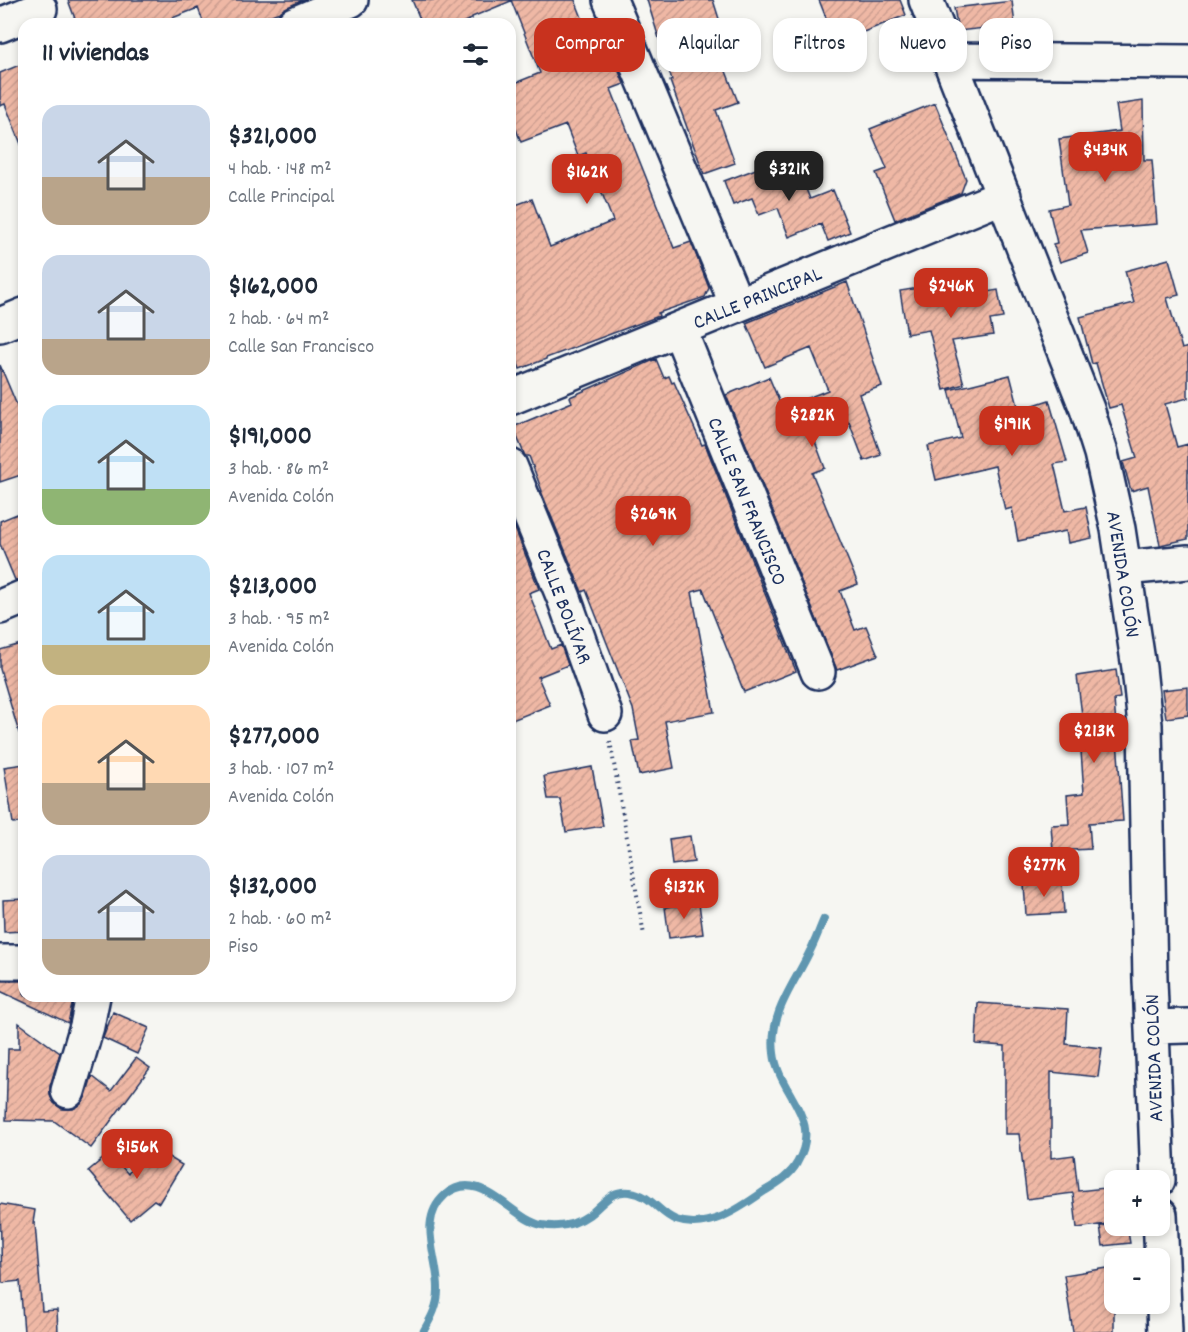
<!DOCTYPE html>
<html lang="es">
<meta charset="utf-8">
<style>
:root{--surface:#fff;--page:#f2f2f3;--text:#1f2937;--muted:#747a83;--accent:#c8321e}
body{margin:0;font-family:Dekko,sans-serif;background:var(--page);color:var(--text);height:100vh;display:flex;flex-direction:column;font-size:22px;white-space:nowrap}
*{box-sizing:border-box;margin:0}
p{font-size:20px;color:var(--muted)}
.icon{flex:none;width:33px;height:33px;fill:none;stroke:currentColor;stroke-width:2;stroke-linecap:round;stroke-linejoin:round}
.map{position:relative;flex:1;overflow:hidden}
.side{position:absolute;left:18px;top:18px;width:498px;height:984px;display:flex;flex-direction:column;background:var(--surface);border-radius:18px;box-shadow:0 3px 9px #0003}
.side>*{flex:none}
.guide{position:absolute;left:534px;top:18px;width:564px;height:54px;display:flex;gap:12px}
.tools{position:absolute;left:1104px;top:1170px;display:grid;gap:12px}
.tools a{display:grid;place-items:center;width:66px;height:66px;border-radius:12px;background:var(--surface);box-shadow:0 3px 9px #0003;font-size:30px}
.price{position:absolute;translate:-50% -51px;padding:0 14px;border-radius:12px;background:var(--accent);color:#fff;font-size:20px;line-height:39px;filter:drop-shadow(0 2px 3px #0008)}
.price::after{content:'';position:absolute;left:50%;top:36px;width:18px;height:14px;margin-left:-9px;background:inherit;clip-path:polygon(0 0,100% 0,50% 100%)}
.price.current{background:#222;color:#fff}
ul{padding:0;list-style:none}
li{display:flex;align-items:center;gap:18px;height:150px;padding:0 24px}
li span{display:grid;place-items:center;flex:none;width:168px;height:120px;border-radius:18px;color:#555}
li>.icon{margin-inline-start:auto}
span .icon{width:72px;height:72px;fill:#fffc;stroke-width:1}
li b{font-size:26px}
h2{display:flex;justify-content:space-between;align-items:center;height:72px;padding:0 24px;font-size:26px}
.pill{padding:0 21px;border-radius:18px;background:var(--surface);box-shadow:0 3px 9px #0003;font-size:21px;line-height:54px}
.pill.current{background:var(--accent);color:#fff}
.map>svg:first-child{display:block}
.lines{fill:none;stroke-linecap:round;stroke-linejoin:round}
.stream{stroke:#5e96b0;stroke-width:8}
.building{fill:url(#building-hatch);stroke:#1b2f5e;stroke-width:1.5}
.minor-casing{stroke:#1b2f5e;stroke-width:38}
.path{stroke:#1b2f5e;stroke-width:4;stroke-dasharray:1.5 4.5;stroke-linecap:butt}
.minor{stroke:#f6f6f2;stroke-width:33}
.labels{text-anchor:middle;stroke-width:4.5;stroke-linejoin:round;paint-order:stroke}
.street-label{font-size:21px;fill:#1b2f5e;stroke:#f6f6f2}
</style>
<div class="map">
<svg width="1188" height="1332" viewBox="0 0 1188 1332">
<defs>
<pattern id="building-hatch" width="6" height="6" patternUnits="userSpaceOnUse" patternTransform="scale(1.5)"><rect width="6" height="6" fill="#efb8a5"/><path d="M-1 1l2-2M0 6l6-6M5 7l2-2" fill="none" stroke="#cc9e90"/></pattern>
</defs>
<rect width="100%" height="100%" fill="#f6f6f2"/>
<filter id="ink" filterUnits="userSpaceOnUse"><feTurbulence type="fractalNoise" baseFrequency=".0167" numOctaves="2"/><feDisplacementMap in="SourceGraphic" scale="12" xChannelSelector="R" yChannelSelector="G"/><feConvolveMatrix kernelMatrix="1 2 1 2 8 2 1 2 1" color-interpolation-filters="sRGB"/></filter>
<g filter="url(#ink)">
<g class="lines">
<path class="stream" d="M423,1332C431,1318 438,1306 438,1290C439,1258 416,1221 445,1195C480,1165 512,1220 542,1225C558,1228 575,1225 589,1215C603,1205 610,1189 630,1192C652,1195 658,1213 676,1220C707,1231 739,1209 763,1192C776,1184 790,1176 797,1163C824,1117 778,1094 774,1053C769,1014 793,986 809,953C815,942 819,930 824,919"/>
</g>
<path class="building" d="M68,0H303L280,12L246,24H204L198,8L157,24H77Z
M412,0H511V1L472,17V19L459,24H422Z
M511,0H575L601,66L615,61L616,64L624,84L611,89L674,248L691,242L709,288L705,297L658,313L659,316L546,358V359L520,369L510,343V207L532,199L550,247L613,221L586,153L578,156L566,125L521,142L510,114V85L540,73Z
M647,0H713L720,22L711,25L715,43L738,102L716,110L735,163L704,174L670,81L672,80Z
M819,0H900L906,15L836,43Z
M1012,1L1016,33L987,37L985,28L958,31L954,8Z
M24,63V149H23L5,104L0,106V73Z
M1143,101L1144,160H1152L1157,224L1081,230L1088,253L1060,262L1053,244L1057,243L1049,209L1068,205L1059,139L1120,131L1116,105Z
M935,103L966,179L961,193L895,220L876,173L887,169L870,129Z
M772,163L780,184L801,176L810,199L833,190L850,232L828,241L821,224L789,237L778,208L759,215L752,198L733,205L724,181Z
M1169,259L1179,295L1167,298L1182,349L1188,347V398L1165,404L1177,447L1188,444V539L1160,545L1148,486L1131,491L1123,462L1137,458L1121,405L1109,408L1096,363L1092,364L1080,317L1134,303L1125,271Z
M979,278L981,293L998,290L1003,318L990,320L993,335L952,341L964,384L944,390L929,330L907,334L900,291Z
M847,282L882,386L859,394L881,455L864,461L849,422L813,436L825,468L812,473L858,584L840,591L855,630L866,626L878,655L837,670L726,395L769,377L782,408L828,390L811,348L765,367L746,323Z
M656,359L664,378L669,376L672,383L674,382L702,445L705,444L796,671L744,692L703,589L692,592L714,712L665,721L674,768L639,775L632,741L639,740L633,709L586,590L582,592L541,491H542L529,456H525L513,427L572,402L570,397Z
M0,365L24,422V474L0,482Z
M1010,375L1019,410L1049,400L1067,462L1054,464L1065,511L1086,507L1092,538L1068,543L1066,531L1018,541L1012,508L1005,510L995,466L936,480L928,446L961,438L949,390Z
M24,511V579L15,580L0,544V521Z
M510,516L539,589L529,593L551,649L561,645L568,665L538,677L550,705L510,721Z
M24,643V732L19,733L0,669V650Z
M1116,670L1120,698L1114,699L1123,821L1089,823L1091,849L1053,851L1051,825L1069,824L1067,795L1084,793L1079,723H1083L1077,676Z
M1188,687V715L1166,718L1162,690Z
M24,764V822L13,823L4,767Z
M592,767L603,826L566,832L560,799H548L544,776Z
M690,836L694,862L672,865L669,839Z
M1062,882L1064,913L1026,915L1024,884Z
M24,899V931L4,932L3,900Z
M699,903L703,934L669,938L665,907Z
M0,981H24V996H74L68,1023L0,991Z
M978,1003L1068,1009L1066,1044L1102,1048L1098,1077L1051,1072V1158L1074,1155L1078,1191L1114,1187V1223L1077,1228L1073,1193L1027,1199L1019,1134H1005V1046L976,1044Z
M113,1012L149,1028L137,1054L103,1038Z
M19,1023L60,1053L50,1086V1095L54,1103L62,1109H73L81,1104L86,1096L92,1076L111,1091L136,1058L150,1068L91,1148L54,1121L6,1120L8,1049H19Z
M147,1144L182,1165L159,1203L154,1200L130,1220L88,1171L110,1153L128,1174Z
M0,1204L35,1210L33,1223H35L42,1311L57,1310L58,1332H24L20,1281L2,1283Z
M1100,1226H1127L1130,1243L1103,1246Z
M1114,1267V1332H1073L1064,1275Z"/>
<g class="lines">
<defs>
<path id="minor" d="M610,0L737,305
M926,0L1087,409L1101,453L1118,529L1139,668L1145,725L1150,980L1158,1180
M294,24L351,0
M0,25L40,9
M950,60L1188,62
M0,325L24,315
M679,329L818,672
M510,398L1004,196
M510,466L564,598L605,714
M1124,568L1188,562
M0,607L24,597
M0,962H24
M1152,1027L1188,1026
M68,1091L87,1026L93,996
M1160,1215L1165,1332"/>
</defs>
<use href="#minor" class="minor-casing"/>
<path class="path" d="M610,741L644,935"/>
<use href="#minor" class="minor"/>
</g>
</g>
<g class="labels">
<g class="street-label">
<text transform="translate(757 297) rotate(-22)" y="7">CALLE PRINCIPAL</text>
<text transform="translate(748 501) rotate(68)" y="7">CALLE SAN FRANCISCO</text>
<text transform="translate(1124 574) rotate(81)" y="7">AVENIDA COLÓN</text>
<text transform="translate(565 606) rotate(69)" y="7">CALLE BOLÍVAR</text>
<text transform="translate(1153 1058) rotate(-92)" y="7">AVENIDA COLÓN</text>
</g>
</g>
</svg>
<div class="tools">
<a>+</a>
<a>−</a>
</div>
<b class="price" style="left:1105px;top:183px">$434K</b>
<b class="price current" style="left:789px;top:202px">$321K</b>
<b class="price" style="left:587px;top:205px">$162K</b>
<b class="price" style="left:951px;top:319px">$246K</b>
<b class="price" style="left:812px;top:448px">$282K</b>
<b class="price" style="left:1012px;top:457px">$191K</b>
<b class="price" style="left:653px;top:547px">$269K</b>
<b class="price" style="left:1094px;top:764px">$213K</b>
<b class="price" style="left:1044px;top:898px">$277K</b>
<b class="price" style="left:684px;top:920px">$132K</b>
<b class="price" style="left:137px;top:1180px">$156K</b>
<div class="guide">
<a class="pill current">Comprar</a>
<a class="pill">Alquilar</a>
<a class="pill">Filtros</a>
<a class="pill">Nuevo</a>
<a class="pill">Piso</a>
</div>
<section class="side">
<h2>11 viviendas<svg class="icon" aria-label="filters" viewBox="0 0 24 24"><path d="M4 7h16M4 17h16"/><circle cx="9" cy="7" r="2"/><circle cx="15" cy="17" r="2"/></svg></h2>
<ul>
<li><span style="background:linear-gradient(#c9d6e8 60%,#b9a48a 0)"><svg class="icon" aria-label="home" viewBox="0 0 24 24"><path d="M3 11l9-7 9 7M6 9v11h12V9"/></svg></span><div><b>$321,000</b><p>4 hab. · 148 m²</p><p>Calle Principal</p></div></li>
<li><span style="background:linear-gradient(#c9d6e8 70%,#b9a48a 0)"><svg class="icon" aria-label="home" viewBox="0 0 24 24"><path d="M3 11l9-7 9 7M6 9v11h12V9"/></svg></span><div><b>$162,000</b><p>2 hab. · 64 m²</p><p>Calle San Francisco</p></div></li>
<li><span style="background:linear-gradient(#bfe0f5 70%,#8fb573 0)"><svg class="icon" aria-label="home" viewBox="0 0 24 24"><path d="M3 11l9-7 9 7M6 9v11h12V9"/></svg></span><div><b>$191,000</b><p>3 hab. · 86 m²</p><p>Avenida Colón</p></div></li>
<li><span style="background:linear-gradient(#bfe0f5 75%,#c2b280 0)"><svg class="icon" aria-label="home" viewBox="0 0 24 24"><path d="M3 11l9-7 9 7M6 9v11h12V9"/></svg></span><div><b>$213,000</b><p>3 hab. · 95 m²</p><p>Avenida Colón</p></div></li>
<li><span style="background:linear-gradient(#ffd9b3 65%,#b9a48a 0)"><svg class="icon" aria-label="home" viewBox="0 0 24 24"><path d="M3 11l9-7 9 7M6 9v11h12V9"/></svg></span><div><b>$277,000</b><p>3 hab. · 107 m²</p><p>Avenida Colón</p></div></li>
<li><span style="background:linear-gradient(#c9d6e8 70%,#b9a48a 0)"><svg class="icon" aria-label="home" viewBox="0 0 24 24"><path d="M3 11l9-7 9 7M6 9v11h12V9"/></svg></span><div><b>$132,000</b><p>2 hab. · 60 m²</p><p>Piso</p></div></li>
</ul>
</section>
</div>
